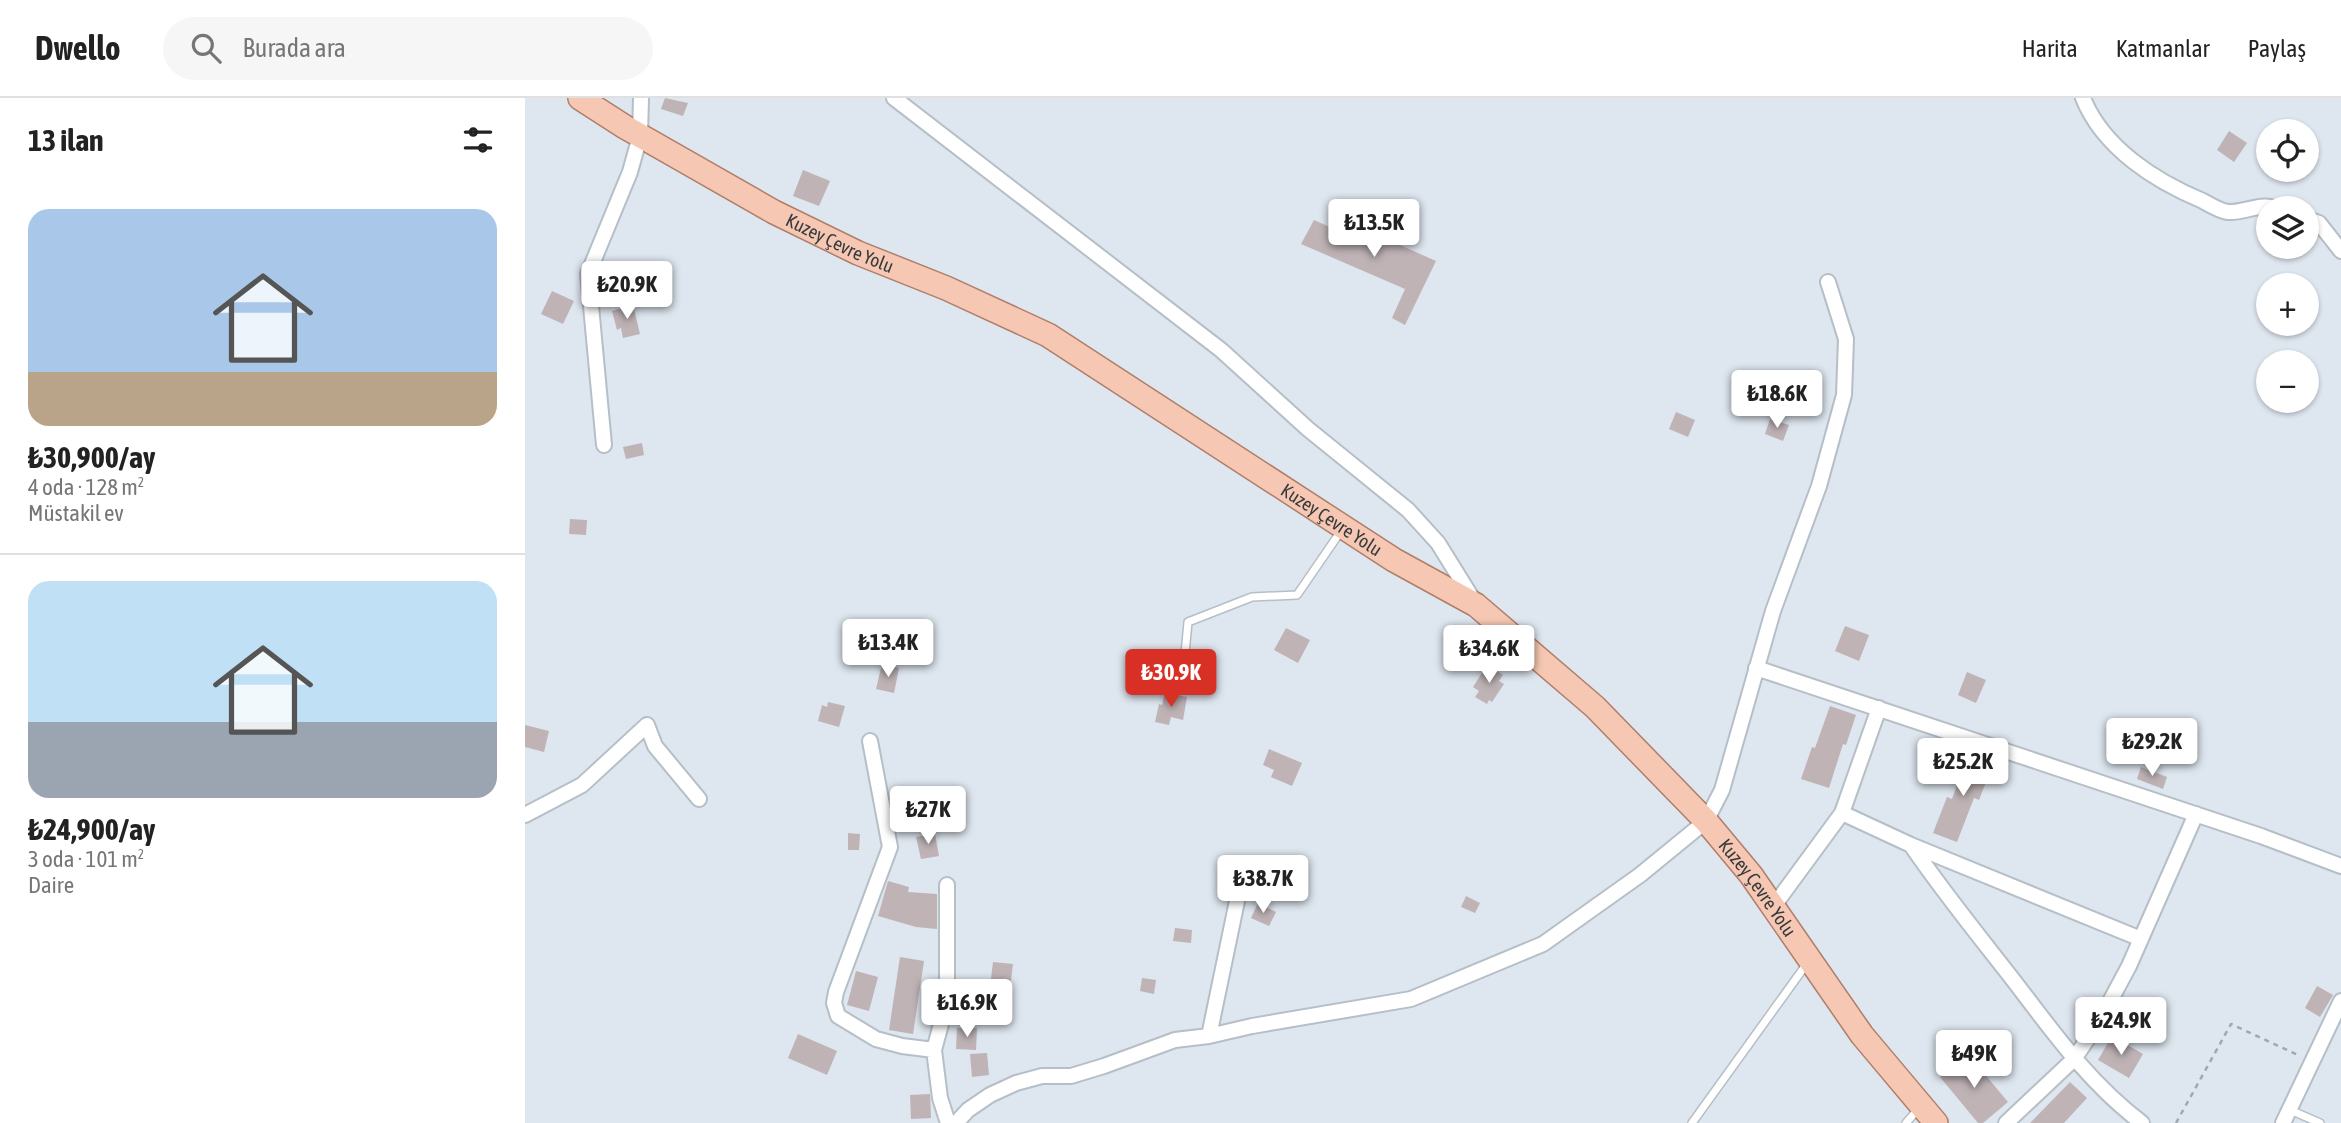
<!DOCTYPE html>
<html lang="tr">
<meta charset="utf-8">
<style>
:root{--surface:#fff;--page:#f6f6f6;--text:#222;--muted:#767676;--line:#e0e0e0;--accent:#d93025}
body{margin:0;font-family:"Asap Condensed",sans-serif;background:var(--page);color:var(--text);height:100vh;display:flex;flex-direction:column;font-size:26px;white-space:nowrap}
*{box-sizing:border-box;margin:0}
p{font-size:23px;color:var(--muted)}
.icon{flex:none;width:38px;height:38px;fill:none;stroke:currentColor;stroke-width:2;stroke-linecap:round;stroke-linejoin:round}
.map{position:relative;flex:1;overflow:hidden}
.panel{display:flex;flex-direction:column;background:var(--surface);width:525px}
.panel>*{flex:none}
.tools{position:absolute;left:1731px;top:21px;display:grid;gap:14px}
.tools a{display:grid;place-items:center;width:63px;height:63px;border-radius:50%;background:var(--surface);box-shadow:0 2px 5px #0004;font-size:35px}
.price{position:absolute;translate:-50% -60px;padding:0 16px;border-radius:7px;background:#fff;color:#222;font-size:23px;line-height:46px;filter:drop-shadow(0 2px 4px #0008)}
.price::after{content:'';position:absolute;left:50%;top:42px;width:21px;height:16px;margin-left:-10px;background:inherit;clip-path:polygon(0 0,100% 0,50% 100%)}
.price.selected{background:var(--accent);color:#fff}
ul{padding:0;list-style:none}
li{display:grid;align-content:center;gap:14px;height:371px;padding:0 28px}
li+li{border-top:2px solid var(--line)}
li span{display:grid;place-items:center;height:217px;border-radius:21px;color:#555}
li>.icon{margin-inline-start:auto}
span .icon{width:126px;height:126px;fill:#fffc;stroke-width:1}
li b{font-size:30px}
h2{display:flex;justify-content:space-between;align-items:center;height:84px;padding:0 28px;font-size:30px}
header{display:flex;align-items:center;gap:42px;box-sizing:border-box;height:98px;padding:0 35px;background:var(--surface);border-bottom:2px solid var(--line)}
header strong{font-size:33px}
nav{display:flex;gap:38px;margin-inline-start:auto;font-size:24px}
.search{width:490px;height:63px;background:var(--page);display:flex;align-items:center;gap:18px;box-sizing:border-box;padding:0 24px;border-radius:38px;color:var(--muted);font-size:26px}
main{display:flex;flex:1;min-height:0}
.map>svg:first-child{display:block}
.building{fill:#bfb3b6}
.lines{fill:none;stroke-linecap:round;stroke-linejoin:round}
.service-casing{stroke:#b6bec6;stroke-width:10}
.minor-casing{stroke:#b6bec6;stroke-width:18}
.primary-casing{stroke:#af7e69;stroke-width:26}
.path{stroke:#a2a8af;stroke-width:2.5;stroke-dasharray:5 5;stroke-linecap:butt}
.service{stroke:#fff;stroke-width:7}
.minor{stroke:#fff;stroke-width:14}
.primary{stroke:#f6c8b3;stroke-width:23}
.labels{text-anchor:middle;stroke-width:5;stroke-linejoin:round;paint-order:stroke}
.street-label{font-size:19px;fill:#373a3d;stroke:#dee6ef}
</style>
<header>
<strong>Dwello</strong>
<div class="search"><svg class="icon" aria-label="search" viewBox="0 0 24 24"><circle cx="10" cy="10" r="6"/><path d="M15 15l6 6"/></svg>Burada ara</div>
<nav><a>Harita</a><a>Katmanlar</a><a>Paylaş</a></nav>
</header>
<main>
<section class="panel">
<h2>13 ilan<svg class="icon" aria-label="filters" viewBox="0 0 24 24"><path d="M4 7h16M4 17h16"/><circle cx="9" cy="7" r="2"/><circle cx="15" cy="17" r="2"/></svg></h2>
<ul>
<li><span style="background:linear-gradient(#a9c7e8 75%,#b9a48a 0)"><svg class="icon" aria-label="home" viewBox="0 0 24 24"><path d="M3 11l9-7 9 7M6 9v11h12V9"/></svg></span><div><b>₺30,900/ay</b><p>4 oda · 128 m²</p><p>Müstakil ev</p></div></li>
<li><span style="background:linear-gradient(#bfe0f5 65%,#9aa5b1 0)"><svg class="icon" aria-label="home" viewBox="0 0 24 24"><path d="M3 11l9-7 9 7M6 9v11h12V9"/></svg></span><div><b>₺24,900/ay</b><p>3 oda · 101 m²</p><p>Daire</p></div></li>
</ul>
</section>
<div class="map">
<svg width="1816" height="1025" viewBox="0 0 1816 1025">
<rect width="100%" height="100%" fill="#dee6ef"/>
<path class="building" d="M140,0L163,5L158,18L136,11Z
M1704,33L1722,45L1709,64L1692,52Z
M278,72L305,83L294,108L268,98Z
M814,120L911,163L880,227L867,220L880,191L776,146L789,122L809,131Z
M27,193L49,203L38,226L16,216Z
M108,207L115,236L98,240L96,230L92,232L87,213Z
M1151,314L1170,322L1163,339L1144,331Z
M1245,321L1264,327L1258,343L1240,336Z
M117,345L119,357L101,361L98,349Z
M45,421L62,422L61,437L44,436Z
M1320,528L1344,537L1334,563L1310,553Z
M761,530L785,542L773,565L749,552Z
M357,566L374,570L369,595L351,591Z
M962,567L978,577L974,583L979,586L967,604L964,602L962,606L950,599L954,593L948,589Z
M1442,574L1461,582L1451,605L1433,597Z
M640,595L662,599L658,622L646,619L644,627L630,624L634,606L637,607Z
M303,604L320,608L314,629L293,623L297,607L302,609Z
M1305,608L1331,617L1321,647L1318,646L1304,690L1276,681L1287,649L1290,650Z
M0,627L24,633L19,654L0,649Z
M744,651L777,665L767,688L746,679L749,672L738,667Z
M1443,657L1468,666L1454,702L1449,700L1432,744L1408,735L1422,699L1427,701Z
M1616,669L1642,679L1638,691L1612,681Z
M323,735L335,736L334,752H323Z
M410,736L414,758L396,761L391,739Z
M697,773L709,776L705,796L693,793Z
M363,783L384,789L383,794L412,796V831L391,829L353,818Z
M941,798L955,805L950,815L936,809Z
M733,805L751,814L744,828L726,820Z
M650,830L667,832L666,845L648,843Z
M375,859L399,863L388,936L364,932Z
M468,864L488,866L485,890L465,889Z
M331,873L353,879L344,913L322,907Z
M617,880L631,882L629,896L615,893Z
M1792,888L1808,897L1795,919L1780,910Z
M432,930H452L451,952L431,951Z
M273,936L312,953L302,977L263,960Z
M1587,938L1618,956L1604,980L1573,962Z
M462,955L464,977L447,979L445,956Z
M1443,956L1483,1004L1458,1025H1453L1415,979Z
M1545,984L1562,1000L1539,1025H1505Z
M405,996L406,1020L386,1021L385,997Z"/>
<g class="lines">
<defs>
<path id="service" d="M659,566L663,524L727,499L772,497L816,433
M1765,1012L1795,1025
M1167,1025L1283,864
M1381,1025L1394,1010"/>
<path id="minor" d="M369,0L696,252L783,331L883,412L913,445L949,503
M1558,0C1578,50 1630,83 1678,103C1685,107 1695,113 1703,114C1719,115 1734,105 1750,110
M1782,121L1794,125L1816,153
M79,347L63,176L105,74L115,38L116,0
M1231,570L1736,738L1816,768
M345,643L365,749L311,894L309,905L313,918L351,941L377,948L409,952L415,1000L423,1025
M1317,715L1386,747L1616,841
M0,717L57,687L122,627L130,648L174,701
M1386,747C1418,794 1454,838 1489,883C1528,934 1565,986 1617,1025
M1248,809L1317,715L1354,610
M684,938L712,803
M409,952L422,904V787
M431,1025L443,1012L465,997L491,985L517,978H546L579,968L650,942L684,938L727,928L886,901L1018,846L1115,777L1181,723L1197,692L1248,513L1294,388L1319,297L1321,241L1303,184
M1481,1025L1549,961L1574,924L1604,868L1671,716
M1758,1025L1816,903"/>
<g id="primary">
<path id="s1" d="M55,0L100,29L249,114L333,155L421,190L523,237L869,462L951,507L1070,609L1181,723L1226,777L1337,937L1411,1025"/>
</g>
</defs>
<use href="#service" class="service-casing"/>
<use href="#minor" class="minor-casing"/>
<use href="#primary" class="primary-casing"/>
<path class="path" d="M1651,1025L1706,926L1775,958"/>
<use href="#service" class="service"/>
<use href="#minor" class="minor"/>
<use href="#primary" class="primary"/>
</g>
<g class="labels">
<g class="street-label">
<text dy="7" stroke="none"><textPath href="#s1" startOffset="298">Kuzey Çevre Yolu</textPath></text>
<text dy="7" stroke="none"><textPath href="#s1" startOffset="864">Kuzey Çevre Yolu</textPath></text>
<text dy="7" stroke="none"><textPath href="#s1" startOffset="1432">Kuzey Çevre Yolu</textPath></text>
</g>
</g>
</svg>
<div class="tools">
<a><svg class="icon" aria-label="locate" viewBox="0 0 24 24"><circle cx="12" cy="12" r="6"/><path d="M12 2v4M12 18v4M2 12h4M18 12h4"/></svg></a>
<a><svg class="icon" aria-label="layers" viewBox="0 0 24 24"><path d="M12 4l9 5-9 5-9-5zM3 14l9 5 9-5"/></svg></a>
<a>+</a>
<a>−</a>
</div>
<b class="price" style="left:849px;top:161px">₺13.5K</b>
<b class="price" style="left:102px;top:223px">₺20.9K</b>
<b class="price" style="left:1252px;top:332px">₺18.6K</b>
<b class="price" style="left:363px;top:581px">₺13.4K</b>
<b class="price" style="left:964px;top:587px">₺34.6K</b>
<b class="price selected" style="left:646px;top:611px">₺30.9K</b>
<b class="price" style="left:1627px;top:680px">₺29.2K</b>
<b class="price" style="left:1438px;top:700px">₺25.2K</b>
<b class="price" style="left:403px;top:748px">₺27K</b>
<b class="price" style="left:738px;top:817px">₺38.7K</b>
<b class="price" style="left:442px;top:941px">₺16.9K</b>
<b class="price" style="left:1596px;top:959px">₺24.9K</b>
<b class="price" style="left:1449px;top:992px">₺49K</b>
</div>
</main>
